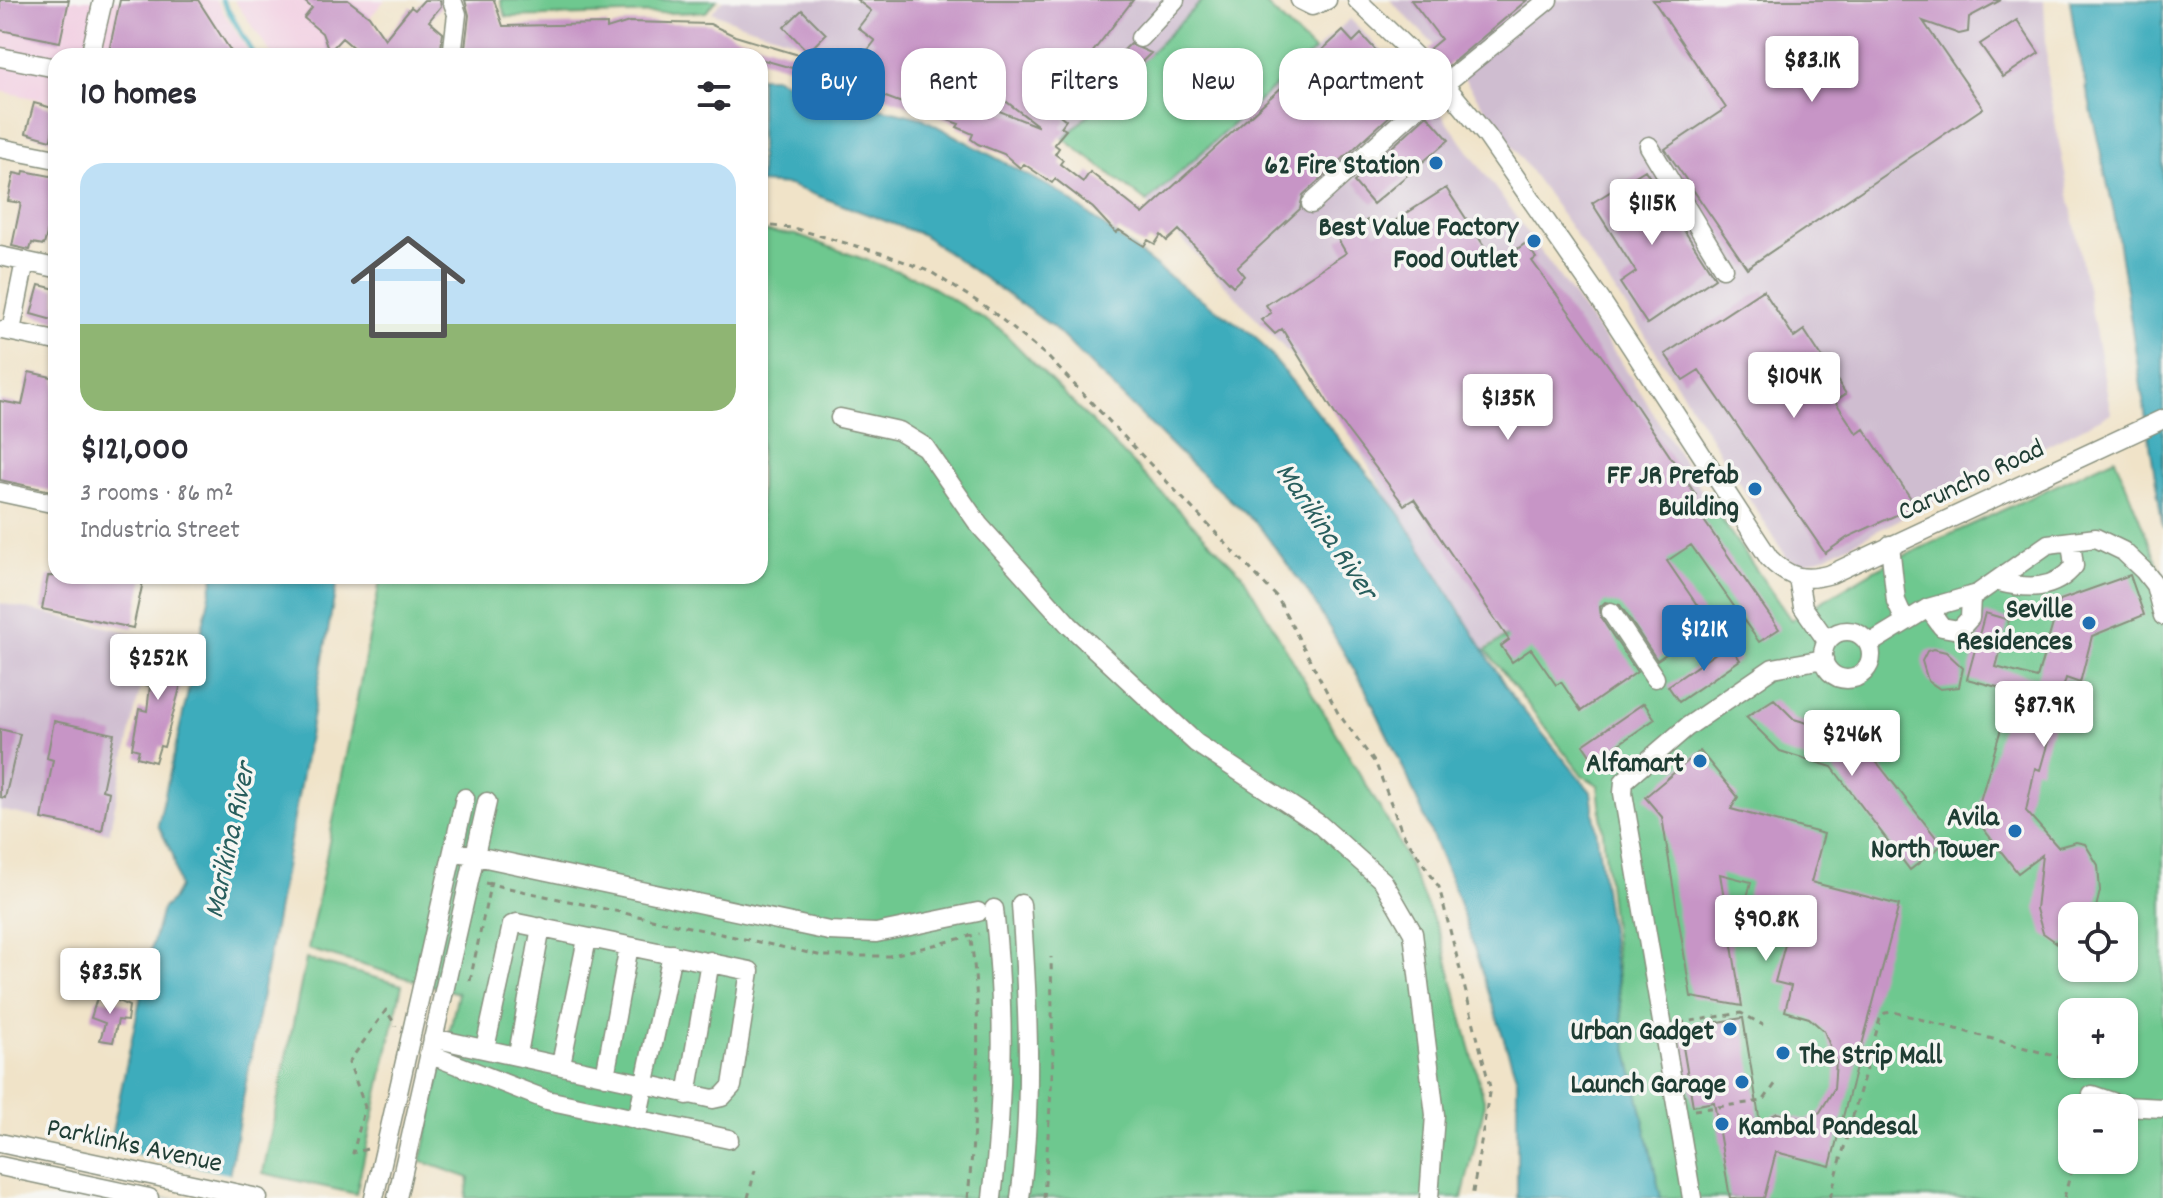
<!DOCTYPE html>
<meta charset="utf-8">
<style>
:root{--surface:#fff;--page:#f2f2f3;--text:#2b2b33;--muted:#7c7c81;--line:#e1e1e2;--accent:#1f6fb2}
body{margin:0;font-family:Dekko,sans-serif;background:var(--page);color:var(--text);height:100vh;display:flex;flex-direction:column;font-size:30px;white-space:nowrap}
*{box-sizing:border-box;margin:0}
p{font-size:26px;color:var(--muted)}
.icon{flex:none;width:44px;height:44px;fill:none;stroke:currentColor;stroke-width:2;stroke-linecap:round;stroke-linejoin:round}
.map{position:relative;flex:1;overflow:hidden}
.panel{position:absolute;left:48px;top:48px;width:720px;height:536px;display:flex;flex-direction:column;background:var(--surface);border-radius:24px;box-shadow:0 2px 6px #0004}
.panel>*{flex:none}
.hud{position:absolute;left:792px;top:48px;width:760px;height:72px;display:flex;gap:16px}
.tools{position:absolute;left:2058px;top:902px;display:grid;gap:16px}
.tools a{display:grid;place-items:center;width:80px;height:80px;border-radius:16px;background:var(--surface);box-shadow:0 2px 6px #0004;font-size:40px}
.price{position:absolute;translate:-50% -68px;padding:0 18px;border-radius:8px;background:#fff;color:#222;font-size:26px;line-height:52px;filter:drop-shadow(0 2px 4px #0008)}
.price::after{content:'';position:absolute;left:50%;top:48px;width:24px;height:18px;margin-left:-12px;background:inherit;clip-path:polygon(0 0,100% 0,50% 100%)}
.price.active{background:var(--accent);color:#fff}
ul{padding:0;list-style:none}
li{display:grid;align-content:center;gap:16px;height:424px;padding:0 32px}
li+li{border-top:2px solid var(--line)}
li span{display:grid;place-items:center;height:248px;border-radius:24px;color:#555}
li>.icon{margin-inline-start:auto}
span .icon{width:144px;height:144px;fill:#fffc;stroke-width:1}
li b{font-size:34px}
h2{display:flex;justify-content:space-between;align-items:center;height:96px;padding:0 32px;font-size:34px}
.tag{padding:0 28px;border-radius:24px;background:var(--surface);box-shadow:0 2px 6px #0004;font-size:28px;line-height:72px}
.tag.active{background:var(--accent);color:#fff}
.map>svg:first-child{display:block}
.built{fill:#f2cfe2}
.industrial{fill:#cfbdd0}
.green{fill:#6ec88f;stroke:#468262;stroke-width:2;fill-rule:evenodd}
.water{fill:#3eacbc;stroke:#2e7478;stroke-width:2}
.pier{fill:#f0e3c8}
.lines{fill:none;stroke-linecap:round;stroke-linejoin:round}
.stream{stroke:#3eacbc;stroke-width:5}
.building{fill:#c795c6;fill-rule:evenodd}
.minor-casing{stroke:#88907e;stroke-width:21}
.path{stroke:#88907e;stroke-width:3;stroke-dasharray:6 6;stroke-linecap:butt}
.minor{stroke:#fff;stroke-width:18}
.poi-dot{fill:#1f6fb2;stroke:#f6f6f2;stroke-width:3}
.labels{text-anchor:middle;stroke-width:7;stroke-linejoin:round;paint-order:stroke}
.poi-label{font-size:28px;font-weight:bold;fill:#1f3d34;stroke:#f6f6f2;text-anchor:end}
.street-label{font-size:28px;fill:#1f3d34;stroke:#f6f6f2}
.water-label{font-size:30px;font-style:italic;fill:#285e5d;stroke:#f6f6f2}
</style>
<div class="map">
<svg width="2163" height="1198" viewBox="0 0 2163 1198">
<rect width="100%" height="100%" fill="#f6f6f2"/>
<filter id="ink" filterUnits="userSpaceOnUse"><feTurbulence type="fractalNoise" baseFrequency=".0125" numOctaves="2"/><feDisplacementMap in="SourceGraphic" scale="16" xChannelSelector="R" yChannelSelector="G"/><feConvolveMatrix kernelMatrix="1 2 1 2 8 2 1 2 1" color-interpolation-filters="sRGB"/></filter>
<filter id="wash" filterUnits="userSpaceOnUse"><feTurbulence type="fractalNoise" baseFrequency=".006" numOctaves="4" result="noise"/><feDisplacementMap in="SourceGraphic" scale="32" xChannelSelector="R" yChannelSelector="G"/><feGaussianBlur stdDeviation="1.8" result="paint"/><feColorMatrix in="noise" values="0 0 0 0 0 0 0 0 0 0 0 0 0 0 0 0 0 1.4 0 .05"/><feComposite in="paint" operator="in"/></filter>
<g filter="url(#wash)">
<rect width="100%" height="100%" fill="#f0e3c8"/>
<path class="built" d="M0,0H216L251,56H56V103L0,91Z
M234,0H385L336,56H273Z"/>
<path class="industrial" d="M723,0H1203L1064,139L951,89L741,24L712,12Z
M1390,0H2044L2048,85L2111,413L1827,556L1800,564L1787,558L1650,342L1555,205L1453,64Z
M1350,19L1432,101L1621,362L1707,499L1482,651L1319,385L1147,202Z
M0,603L151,637L109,833L0,810Z"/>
<path class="green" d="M500,0H717L706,12L506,17Z
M1203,0H1261L1314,51L1147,202L1064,139Z
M760,231L796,235L917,278L1000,329L1242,574L1395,834L1441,937L1485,1104L1462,1198H466L469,1178L421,1161L458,993L308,949L381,576H760Z
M2115,458L2163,577V1198H1661L1624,1034L1598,785L1582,775L1486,650L1707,499L1791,620L1878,568ZM2072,916H2124V968H2072ZM2072,1012H2124V1064H2072ZM2072,1108H2124V1160H2072Z
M306,959L402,985L356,1194L263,1173Z"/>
<path class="water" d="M2070,0H2163V528L2114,213L2075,36Z
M760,77H774L807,91L922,118L1061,193L1179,284L1255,336L1398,511L1513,698L1591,792L1624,1034L1661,1198H1517V1079L1456,893L1408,778L1365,688L1310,595L1259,526L1178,452L1053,327L923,235L789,185L760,183Z
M214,576H338L225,1198H98L150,953L162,909L172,900L179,887L173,855L158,825Z"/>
<path class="pier" d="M106,1148L233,1175L229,1198H94Z"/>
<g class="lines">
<path class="stream" d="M222,0L255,56"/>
</g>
<g id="blocks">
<path class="building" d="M0,0H69L60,42L0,30Z
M120,0H198L234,56H108Z
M303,0H348L369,16L385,39L411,7L415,10L424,0H440L441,6L429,21L443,33L441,48L426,50L428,56H363L342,38L329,52L322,33L304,18L312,8Z
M465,0H494L503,26L607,24V29L629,22L710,24L735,36L849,70L846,78L875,41L858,28L871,11L857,0H1133L1050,107L1066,120L1061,127L1066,130L1054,144L1059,148L1055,154L1063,160L1060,164L1083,182L1090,172L1143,214L1343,31L1353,42L1361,34L1415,93L1303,195L1300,209L1237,267L1244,276L1233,286L1179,230L1167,241L1161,235L1155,244L1148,240L1144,246L1119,230L1116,233L1093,208L1055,179L1052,183L1024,164L1020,168L1004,154L978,144L971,139L973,134L957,127L959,124L883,96V89L846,78L845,83L760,59V56L728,52L707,56H464L469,15ZM957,64L1037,125V126L939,87Z
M1411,0H1527L1446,68L1429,49L1441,39Z
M1653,0H2001L1969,17L1968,32L1959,34L1923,21L1983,108L1747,268L1665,149L1726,108Z
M802,10L826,34L808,52L784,27Z
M2017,20L2039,53L2003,77L1980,44Z
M1130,44L1151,53L1098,104L1084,90Z
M34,103L56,109L51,140L26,133Z
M1427,115L1449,140L1373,204L1354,182Z
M1645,170L1715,278L1647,324L1620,283L1636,272L1592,203Z
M24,171L56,177V210L53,209L44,245L32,243L30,250L12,246L21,203L8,201L14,173L23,175Z
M1446,188L1496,264L1526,243L1536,258L1532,261L1619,380L1696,495L1689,499L1779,629L1759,642L1691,545L1667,561L1710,624L1657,660L1620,605L1605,602L1600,607L1601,618L1637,672L1581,711L1561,682L1556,685L1531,649L1512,662L1501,646L1509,640L1414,499L1404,505L1335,414L1282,329L1275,334L1261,320L1271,313L1266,305L1346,253L1338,239L1367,220L1376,233Z
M39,285L56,289V321L31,314Z
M1763,290L1794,337L1804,330L1846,394L1835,401L1857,434L1864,429L1916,506L1848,537L1825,553L1699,370L1683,380L1665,354Z
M29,372L56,378V492L0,480V401L22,405Z
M2130,575L2144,615L2092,636L2080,683L2066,678L2040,770L2035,768L2026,811L2058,847L2076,842L2085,844L2098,865L2100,891L2094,916H2072V942L2060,945L2043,933L2036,909L2042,855L2018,873L1975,818L2012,691L1967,679L1985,613L2009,620L1996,667L2037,678L2060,600Z
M48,576L144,577L133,628L42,609Z
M1729,644L1740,660L1679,702L1668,686Z
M150,649L184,655L181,684L164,747L160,746L155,762L137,757L139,750L132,748L139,709L147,711L150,686L142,684Z
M1933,649L1946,652L1963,668L1959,687L1940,689L1928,681L1922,661L1927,651Z
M1774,699L1794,719L1851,736L1879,765L1942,845L1910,870L1832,767L1780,751L1746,717Z
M1644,703L1655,719L1594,761L1583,745Z
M54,721L114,734L102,790L109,792L102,831L42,819L53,760L47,758Z
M0,729L20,734L5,798L0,797Z
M1700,751L1738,797L1731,809L1824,834L1811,882L1899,905L1830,1166L1776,1152L1764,1198H1730L1714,1102L1693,1106L1681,1035L1701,1032L1700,1025L1743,1018L1760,1123L1777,1113L1806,1120L1820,1112L1834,1089L1836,1061L1824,1031L1809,1018L1785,1011L1791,986L1775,982L1787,937L1740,925L1751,882L1720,874L1742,1006L1691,997L1662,817L1645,797Z
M97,998L111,1001L112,998L129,1006L127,1021L118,1020L113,1042L100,1040L105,1023L91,1018Z"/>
</g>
</g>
<g filter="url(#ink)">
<use href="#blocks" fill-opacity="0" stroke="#88907e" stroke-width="2"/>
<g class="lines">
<defs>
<path id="minor" d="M1300,0L1312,6L1327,0
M1357,0L1444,84L1487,136L1602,302L1769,558C1788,578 1804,582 1831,574L2163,419
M1140,38L1175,0
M90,56L103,0
M452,56L457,14L452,0
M0,57L56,68
M1649,146L1723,268
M0,148L56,159
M1311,204L1431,95L1548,0
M0,256L56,268
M3,330L56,341
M11,331L25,261
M840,418L899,431L925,447L979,525L1069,625L1196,743L1319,824L1383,881L1413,933L1435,1115L1429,1198
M0,492L56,504
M1890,545L1896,601L1905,621
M1798,578L1803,607L1827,641
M1999,582C2027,589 2054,591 2074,566L2071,542
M1928,608L1942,627L1959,630L1970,618L1971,596
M1611,612L1655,678
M1823 655a24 24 0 1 1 48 0a24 24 0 1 1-48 0Z
M1869,644L1928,608L1977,594L2048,544L2096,538L2123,551L2144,571L2155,585L2163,616
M453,851L829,931L876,933L978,912
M433,1038L713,1099L722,1097L732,1086L750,971L517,923L512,925L485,1048
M429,1054L547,1100L729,1139
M518,1054L541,927
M561,1064L587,939
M605,1076L629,946
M687,1095L710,961
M2092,1095L2124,1106L2163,1108
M637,1120L672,954
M0,1143L258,1198
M0,1166L149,1198
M374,1198L465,798
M397,1198L487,802
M992,1198C1004,1102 1005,1005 994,909
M1020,1198C1033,1101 1028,1002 1021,904
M1692,1198L1623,793L1624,781L1687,727L1773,668L1824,659"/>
</defs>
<use href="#minor" class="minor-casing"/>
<path class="path" d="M760,225L793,228L884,254L931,272L989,309L1048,357L1277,597L1338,713L1376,764L1402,832L1439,887L1490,1087L1472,1198
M485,883L823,956H889L979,934
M470,981L492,876
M1679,1023L1741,1013L1763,1025
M1694,1110L1763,1101L1776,1083
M367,1149L353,1153L365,1107L349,1062L386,1010L396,1026
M748,1198L755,1170
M968,1198C976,1111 984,1021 970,934
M1044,1198L1053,1059L1051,957
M1830,1198L1880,1019L1885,1013L1894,1012L2062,1058L2070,1065L2077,1084
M2064,1198L2074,1160"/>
<use href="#minor" class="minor"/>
</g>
</g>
<g class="poi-dot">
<circle cx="1436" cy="163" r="8"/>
<circle cx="1534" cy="241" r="8"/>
<circle cx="1755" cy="489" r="8"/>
<circle cx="2089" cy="623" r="8"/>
<circle cx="1700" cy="761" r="8"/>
<circle cx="2015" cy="831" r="8"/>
<circle cx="1730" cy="1029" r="8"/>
<circle cx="1783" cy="1053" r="8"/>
<circle cx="1742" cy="1082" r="8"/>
<circle cx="1722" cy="1124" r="8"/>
</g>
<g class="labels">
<g class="poi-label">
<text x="1420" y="173">62 Fire Station</text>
<text x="1518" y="235">Best Value Factory<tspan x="1518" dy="32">Food Outlet</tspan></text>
<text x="1739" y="483">FF JR Prefab<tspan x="1739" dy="32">Building</tspan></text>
<text x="2073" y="617">Seville<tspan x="2073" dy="32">Residences</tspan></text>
<text x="1684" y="771">Alfamart</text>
<text x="1999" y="825">Avila<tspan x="1999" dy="32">North Tower</tspan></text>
<text x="1714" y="1039">Urban Gadget</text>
<text x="1799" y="1063" text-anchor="start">The Strip Mall</text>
<text x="1726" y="1092">Launch Garage</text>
<text x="1738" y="1134" text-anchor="start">Kambal Pandesal</text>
</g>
<g class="street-label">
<text transform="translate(1970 478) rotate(-25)" y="10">Caruncho Road</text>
<text transform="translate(135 1143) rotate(12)" y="10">Parklinks Avenue</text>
</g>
<g class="water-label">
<text transform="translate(1328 530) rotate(56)" y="10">Marikina River</text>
<text transform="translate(228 840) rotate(-78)" y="10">Marikina River</text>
</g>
</g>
</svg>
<div class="tools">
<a><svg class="icon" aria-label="locate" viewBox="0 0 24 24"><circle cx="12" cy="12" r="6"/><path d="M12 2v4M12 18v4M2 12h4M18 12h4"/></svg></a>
<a>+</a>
<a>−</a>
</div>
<b class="price" style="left:1812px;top:104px">$83.1K</b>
<b class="price" style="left:1652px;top:247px">$115K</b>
<b class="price" style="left:1794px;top:420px">$104K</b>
<b class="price" style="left:1508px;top:442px">$135K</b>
<b class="price active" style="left:1704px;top:673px">$121K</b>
<b class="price" style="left:158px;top:702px">$252K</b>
<b class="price" style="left:2044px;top:749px">$87.9K</b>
<b class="price" style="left:1852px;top:778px">$246K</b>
<b class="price" style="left:1766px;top:963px">$90.8K</b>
<b class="price" style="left:110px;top:1016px">$83.5K</b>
<div class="hud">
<a class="tag active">Buy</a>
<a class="tag">Rent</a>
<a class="tag">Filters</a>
<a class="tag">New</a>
<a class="tag">Apartment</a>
</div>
<section class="panel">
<h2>10 homes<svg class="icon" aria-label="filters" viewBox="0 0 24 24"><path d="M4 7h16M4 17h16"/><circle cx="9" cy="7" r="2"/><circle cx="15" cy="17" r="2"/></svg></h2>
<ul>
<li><span style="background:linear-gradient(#bfe0f5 65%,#8fb573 0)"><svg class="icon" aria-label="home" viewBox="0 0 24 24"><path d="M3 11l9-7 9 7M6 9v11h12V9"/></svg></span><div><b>$121,000</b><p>3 rooms · 86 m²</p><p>Industria Street</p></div></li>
</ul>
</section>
</div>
